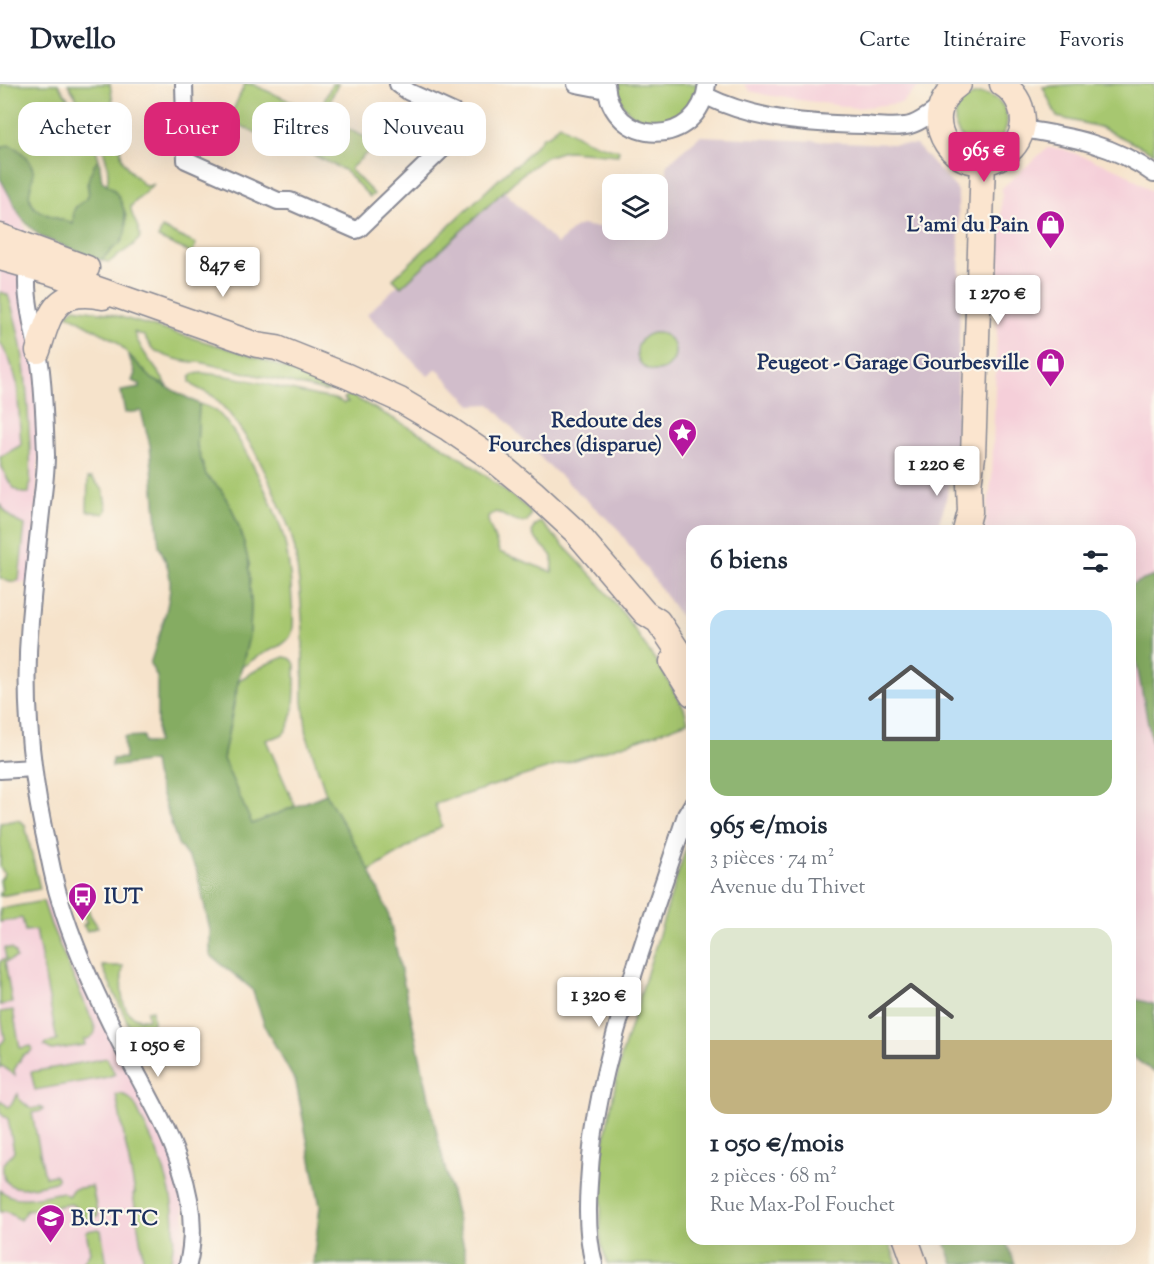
<!DOCTYPE html>
<html lang="fr">
<meta charset="utf-8">
<style>
:root{--surface:#fff;--page:#f6f6f7;--text:#1f2937;--muted:#747a83;--line:#e0e1e3;--accent:#db2777}
body{margin:0;font-family:"Sorts Mill Goudy",serif;background:var(--page);color:var(--text);height:100vh;display:flex;flex-direction:column;font-size:22px;white-space:nowrap}
*{box-sizing:border-box;margin:0}
p{font-size:20px;color:var(--muted)}
.icon{flex:none;width:33px;height:33px;fill:none;stroke:currentColor;stroke-width:2;stroke-linecap:round;stroke-linejoin:round}
.map{position:relative;flex:1;overflow:hidden}
.side{position:absolute;left:686px;top:441px;width:450px;height:720px;display:flex;flex-direction:column;background:var(--surface);border-radius:18px;box-shadow:0 6px 24px #0002}
.side>*{flex:none}
.top-card{position:absolute;left:18px;top:18px;width:570px;height:54px;display:flex;gap:12px}
.controls{position:absolute;left:602px;top:90px;display:grid;gap:12px}
.controls a{display:grid;place-items:center;width:66px;height:66px;border-radius:12px;background:var(--surface);box-shadow:0 6px 24px #0002;font-size:30px}
.price{position:absolute;translate:-50% -51px;padding:0 14px;border-radius:6px;background:#fff;color:#222;font-size:20px;line-height:39px;filter:drop-shadow(0 2px 3px #0008)}
.price::after{content:'';position:absolute;left:50%;top:36px;width:18px;height:14px;margin-left:-9px;background:inherit;clip-path:polygon(0 0,100% 0,50% 100%)}
.price.current{background:var(--accent);color:#fff}
ul{padding:0;list-style:none}
li{display:grid;align-content:center;gap:12px;height:318px;padding:0 24px}
li span{display:grid;place-items:center;height:186px;border-radius:18px;color:#555}
li>.icon{margin-inline-start:auto}
span .icon{width:108px;height:108px;fill:#fffc;stroke-width:1}
li b{font-size:26px}
h2{display:flex;justify-content:space-between;align-items:center;height:72px;padding:0 24px;font-size:26px}
.tag{padding:0 21px;border-radius:18px;background:var(--surface);box-shadow:0 6px 24px #0002;font-size:21px;line-height:54px}
.tag.current{background:var(--accent);color:#fff}
header{display:flex;align-items:center;gap:36px;box-sizing:border-box;height:84px;padding:0 30px;background:var(--surface);border-bottom:2px solid var(--line)}
header strong{font-size:28px}
nav{display:flex;gap:33px;margin-inline-start:auto;font-size:21px}
.map>svg:first-child{display:block}
.built{fill:#f5cfd9}
.industrial{fill:#d1bdcb}
.green{fill:#a7c76f;stroke:#617b66;stroke-width:1.5}
.forest{fill:#85ac62;stroke:#506e60;stroke-width:1.5}
.lines{fill:none;stroke-linecap:round;stroke-linejoin:round}
.street-casing{stroke:#888994;stroke-width:20}
.secondary-casing{stroke:#888994;stroke-width:27}
.street{stroke:#fff;stroke-width:16}
.secondary{stroke:#fbe5cf;stroke-width:24}
.labels{text-anchor:middle;stroke-width:4.5;stroke-linejoin:round;paint-order:stroke}
.poi-label{font-size:21px;font-weight:bold;fill:#1b2f5e;stroke:#fbf7ec;text-anchor:end}
</style>
<header>
<strong>Dwello</strong>
<nav><a>Carte</a><a>Itinéraire</a><a>Favoris</a></nav>
</header>
<div class="map">
<svg width="1154" height="1180" viewBox="0 0 1154 1180">
<rect width="100%" height="100%" fill="#fbf7ec"/>
<filter id="ink" filterUnits="userSpaceOnUse"><feTurbulence type="fractalNoise" baseFrequency=".0167" numOctaves="2"/><feDisplacementMap in="SourceGraphic" scale="12" xChannelSelector="R" yChannelSelector="G"/><feConvolveMatrix kernelMatrix="1 2 1 2 8 2 1 2 1" color-interpolation-filters="sRGB"/></filter>
<filter id="wash" filterUnits="userSpaceOnUse"><feTurbulence type="fractalNoise" baseFrequency=".008" numOctaves="4" result="noise"/><feDisplacementMap in="SourceGraphic" scale="24" xChannelSelector="R" yChannelSelector="G"/><feGaussianBlur stdDeviation="1.35" result="paint"/><feColorMatrix in="noise" values="0 0 0 0 0 0 0 0 0 0 0 0 0 0 0 0 0 1.4 0 .05"/><feComposite in="paint" operator="in"/></filter>
<g filter="url(#wash)">
<rect width="100%" height="100%" fill="#f6e3cb"/>
<path class="built" d="M744,0H922L901,19L856,24L766,11L750,7Z
M1047,64L1063,65L1122,87L1154,109V492L1130,501V447H984L992,393L1002,104Z
M0,94L21,133L33,163L27,182L41,288L34,498L9,499L0,494Z
M1130,545L1154,671V920H1153L1130,914Z
M59,814L181,1083L188,1180H0V825Z"/>
<path class="industrial" d="M700,52L916,61L956,104L958,111L960,214L956,365L945,420L936,447H692L691,547L617,444L544,377L490,320L471,321L437,285L428,292L367,230L398,201L393,195L496,99L557,160L576,143L581,141L594,143L612,142V146H657V121H661L667,112V80Z"/>
<path class="green" d="M0,0H58C74,23 93,48 99,76L97,77L93,84L87,100L89,110L86,116L76,123L74,126L73,140L40,128L34,123L29,111L32,82L25,72L5,62L0,65Z
M68,0H110L122,75L129,86L145,102H148L154,100L131,122C130,134 141,142 140,154L132,162L109,178L100,176C112,169 116,159 122,146C124,144 126,141 126,138C128,128 115,106 107,101C114,68 84,27 68,0Z
M245,0H252L318,30L332,0H338L322,33L371,56L376,60L350,85L374,110L370,113L344,86L299,64L296,69L220,31H190V26H233Z
M616,0H698C695,51 621,52 616,0Z
M1078,0H1154V69L1100,43L1057,33L1043,3Z
M955 36a26 26 0 1 1 52 0a26 26 0 1 1-52 0Z
M560,40C577,54 597,62 619,66L618,71L569,67L561,68L546,73L521,91L401,203L393,195L514,81L516,82L544,52L549,51Z
M162,144L196,160L192,169L158,154Z
M0,208L4,209L8,211C23,254 27,299 29,344C30,365 32,388 29,409C25,409 24,410 19,408C10,403 0,383 0,373L21,361L17,299L10,277L0,258Z
M75,224L107,229L240,268L264,276L334,303L332,306L325,307L199,278C187,279 162,273 152,264C149,261 147,256 144,252L134,248C141,269 157,284 168,303L152,295L116,257L67,230Z
M637 268a19 19 0 1 1 38 0a19 19 0 1 1-38 0Z
M202,289C241,292 279,304 317,312C325,314 336,313 343,319L348,318L344,315C346,312 349,311 352,312L436,358L473,382L526,423L531,430L527,438C514,440 507,432 496,428C493,430 489,430 488,434C487,440 498,458 499,468L552,488C553,484 553,478 552,473C547,461 519,451 540,438L542,439L598,498L625,532L660,583L684,624L688,637L684,639L641,655L435,720L442,742L370,787L326,710L307,652L303,617V546L300,507L295,466L290,446L268,394L253,364L239,343L229,329L213,312L195,303L190,298V294L193,290Z
M199,320C205,322 210,323 216,327C239,346 274,421 283,451C289,473 291,496 292,519C293,528 295,542 291,551C286,562 267,567 257,573C252,576 247,580 242,583L250,547L251,522L249,480L242,451L232,425L221,406L206,391L197,362Z
M88,394H92L103,406L107,426L104,430L87,427Z
M0,420C6,430 14,438 25,441L19,496C11,501 7,497 0,494Z
M284,573C291,574 293,575 295,581C295,599 297,635 284,649C279,654 272,653 266,656L295,722L252,741L223,675L239,596L267,580Z
M17,736L22,738L25,741L40,805L0,812V808L2,807L0,796L3,792L4,789L0,783V739Z
M691,748L692,1155H888L897,1180H608L602,1164L600,1149L603,1086L601,1081L603,1062L621,973L679,786Z
M82,803L90,831L98,843L87,847L83,841L87,839L83,830H80L72,804Z
M43,817L51,841L95,943C97,951 91,954 84,956L85,961L52,966L44,962L46,959L57,957L36,846L25,847L22,834L0,838V825Z
M4,864L11,865L15,869L16,874L5,878L12,919L0,921V877L6,875Z
M102,882H123C120,903 118,938 148,935L147,927L152,926L153,939C145,944 139,951 130,944Z
M13,926L20,964L31,962L33,965L28,970L23,971L14,986L15,991L2,982L0,984V961L5,955L0,928Z
M107,974L115,990L108,993L35,1006L31,988Z
M18,1010L19,1015L31,1025L40,1023L43,1025L41,1027L32,1029L45,1093L54,1091L57,1093V1096L55,1098C36,1102 0,1115 3,1081L14,1067L8,1035L0,1029V1017L9,1023Z
M121,1010C134,1013 138,1027 143,1038C166,1082 182,1129 170,1180H144L133,1110L135,1109L116,1011Z
M92,1102L98,1132L84,1136L82,1127L71,1120L26,1127L20,1136L6,1127L0,1128V1106C18,1121 41,1112 62,1108L68,1112L73,1105Z
M98,1145L101,1146L107,1180H79L83,1179L90,1168L86,1147Z"/>
<path class="forest" d="M8,61C16,63 19,66 24,71C47,96 19,103 34,123C39,130 64,136 73,140C74,135 73,130 74,126C77,119 85,119 88,112C90,107 87,103 88,98C89,91 93,83 97,76H99L102,97C105,99 110,102 113,105C124,117 131,145 121,158C116,165 121,158 114,164C109,167 107,172 100,176L41,153L30,143L21,133L0,94V65Z
M128,270L152,295L199,320L197,362L206,391L221,406L232,425L242,451L249,480L251,522L250,548L236,607L223,675L252,740L326,710L370,787L388,828L438,1054L468,1180H313L320,1122L296,999L266,945L252,905L210,871V846L196,784L178,760L155,690L153,677L112,683V675L125,674L124,653L143,652L144,659H157V593L150,580C157,558 171,519 170,498C170,485 164,473 159,462L150,361L141,327L125,329L121,307L140,304V300L132,297L135,289Z
M1154,492V671L1130,545V501Z
M1130,914L1154,920V988L1130,971Z
M944,1155H1005L1015,1180H953Z"/>
</g>
<g filter="url(#ink)">
<g class="lines">
<defs>
<path id="street" d="M184,0L186,76L278,117H290L356,146L359,145L458,50C461,44 459,34 455,29L409,8L398,0
M576,0L607,6
M606,0C611,64 699,66 707,0
M706,12C754,36 810,40 864,41C877,42 892,44 905,42C917,41 932,29 941,22
M1022,45C1069,52 1115,61 1154,90
M30,174C20,205 37,254 41,287C44,315 45,343 46,371C46,390 43,409 41,428C37,464 33,501 30,537C23,616 31,694 49,771C52,786 55,801 60,816C74,864 96,911 119,956C153,1023 207,1100 188,1180
M0,686L33,684
M594,1180C587,1153 587,1126 589,1099C592,1036 607,976 625,917C644,854 666,793 686,731L692,721"/>
<path id="secondary" d="M959,0C911,33 958,102 1005,70C1016,63 1022,51 1023,39C1023,22 1016,9 1002,0
M0,152L87,184
M0,174L49,188L257,261L277,264L347,292L400,316L449,345L490,373L533,408L575,447L645,529L658,537L692,588
M38,267C50,229 55,203 103,213
M965,447L970,428L969,401L973,372L983,78
M672,578L692,610
M906,1155L915,1180"/>
</defs>
<use href="#street" class="street-casing"/>
<use href="#secondary" class="secondary-casing"/>
<use href="#street" class="street"/>
<use href="#secondary" class="secondary"/>
</g>
</g>
<defs>
<symbol id="shop-pin" viewBox="-11 -11 22 30"><path d="M0 17L-7.5 6A9.5 9.5 0 1 1 7.5 6Z" fill="#b5179e" stroke="#fbf7ec"/><path d="M-5-2.5h2.3a2.7 3.5 0 0 1 5.4 0H5L5.5 6h-11ZM-1.5-2.5h3a1.5 2.3 0 0 0-3 0Z" fill="#fff"/></symbol>
<symbol id="sight-pin" viewBox="-11 -11 22 30"><path d="M0 17L-7.5 6A9.5 9.5 0 1 1 7.5 6Z" fill="#b5179e" stroke="#fbf7ec"/><path d="M0-6L1.8-2.2L6-1.7L2.9 1.2L3.7 5.4L0 3.3L-3.7 5.4L-2.9 1.2L-6-1.7L-1.8-2.2Z" fill="#fff"/></symbol>
<symbol id="bus-pin" viewBox="-11 -11 22 30"><path d="M0 17L-7.5 6A9.5 9.5 0 1 1 7.5 6Z" fill="#b5179e" stroke="#fbf7ec"/><path d="M-5-6H5V4H4V6H2V4H-2V6H-4V4H-5ZM-3.5-4V0h7V-4ZM-3.5 1.2v1.5H-2V1.2ZM2 1.2v1.5H3.5V1.2Z" fill="#fff"/></symbol>
<symbol id="university-pin" viewBox="-11 -11 22 30"><path d="M0 17L-7.5 6A9.5 9.5 0 1 1 7.5 6Z" fill="#b5179e" stroke="#fbf7ec"/><path d="M0-5L7-2L0 1L-7-2ZM-4 1L0 2.5L4 1V4Q0 6-4 4Z" fill="#fff"/></symbol>
</defs>
<g fill-rule="evenodd">
<use href="#shop-pin" x="1034" y="124" width="33" height="45"/>
<use href="#shop-pin" x="1034" y="262" width="33" height="45"/>
<use href="#sight-pin" x="666" y="332" width="33" height="45"/>
<use href="#bus-pin" x="66" y="796" width="33" height="45"/>
<use href="#university-pin" x="34" y="1118" width="33" height="45"/>
</g>
<g class="labels">
<g class="poi-label">
<text x="1029" y="147">L'ami du Pain</text>
<text x="1029" y="285">Peugeot - Garage Gourbesville</text>
<text x="662" y="343">Redoute des<tspan x="662" dy="24">Fourches (disparue)</tspan></text>
<text x="104" y="819" text-anchor="start">IUT</text>
<text x="71" y="1141" text-anchor="start">B.U.T TC</text>
</g>
</g>
</svg>
<div class="controls">
<a><svg class="icon" aria-label="layers" viewBox="0 0 24 24"><path d="M12 4l9 5-9 5-9-5zM3 14l9 5 9-5"/></svg></a>
</div>
<b class="price current" style="left:984px;top:99px">965 €</b>
<b class="price" style="left:223px;top:214px">847 €</b>
<b class="price" style="left:998px;top:242px">1 270 €</b>
<b class="price" style="left:937px;top:413px">1 220 €</b>
<b class="price" style="left:599px;top:944px">1 320 €</b>
<b class="price" style="left:158px;top:994px">1 050 €</b>
<div class="top-card">
<a class="tag">Acheter</a>
<a class="tag current">Louer</a>
<a class="tag">Filtres</a>
<a class="tag">Nouveau</a>
</div>
<section class="side">
<h2>6 biens<svg class="icon" aria-label="filters" viewBox="0 0 24 24"><path d="M4 7h16M4 17h16"/><circle cx="9" cy="7" r="2"/><circle cx="15" cy="17" r="2"/></svg></h2>
<ul>
<li><span style="background:linear-gradient(#bfe0f5 70%,#8fb573 0)"><svg class="icon" aria-label="home" viewBox="0 0 24 24"><path d="M3 11l9-7 9 7M6 9v11h12V9"/></svg></span><div><b>965 €/mois</b><p>3 pièces · 74 m²</p><p>Avenue du Thivet</p></div></li>
<li><span style="background:linear-gradient(#dfe7d0 60%,#c2b280 0)"><svg class="icon" aria-label="home" viewBox="0 0 24 24"><path d="M3 11l9-7 9 7M6 9v11h12V9"/></svg></span><div><b>1 050 €/mois</b><p>2 pièces · 68 m²</p><p>Rue Max-Pol Fouchet</p></div></li>
</ul>
</section>
</div>
